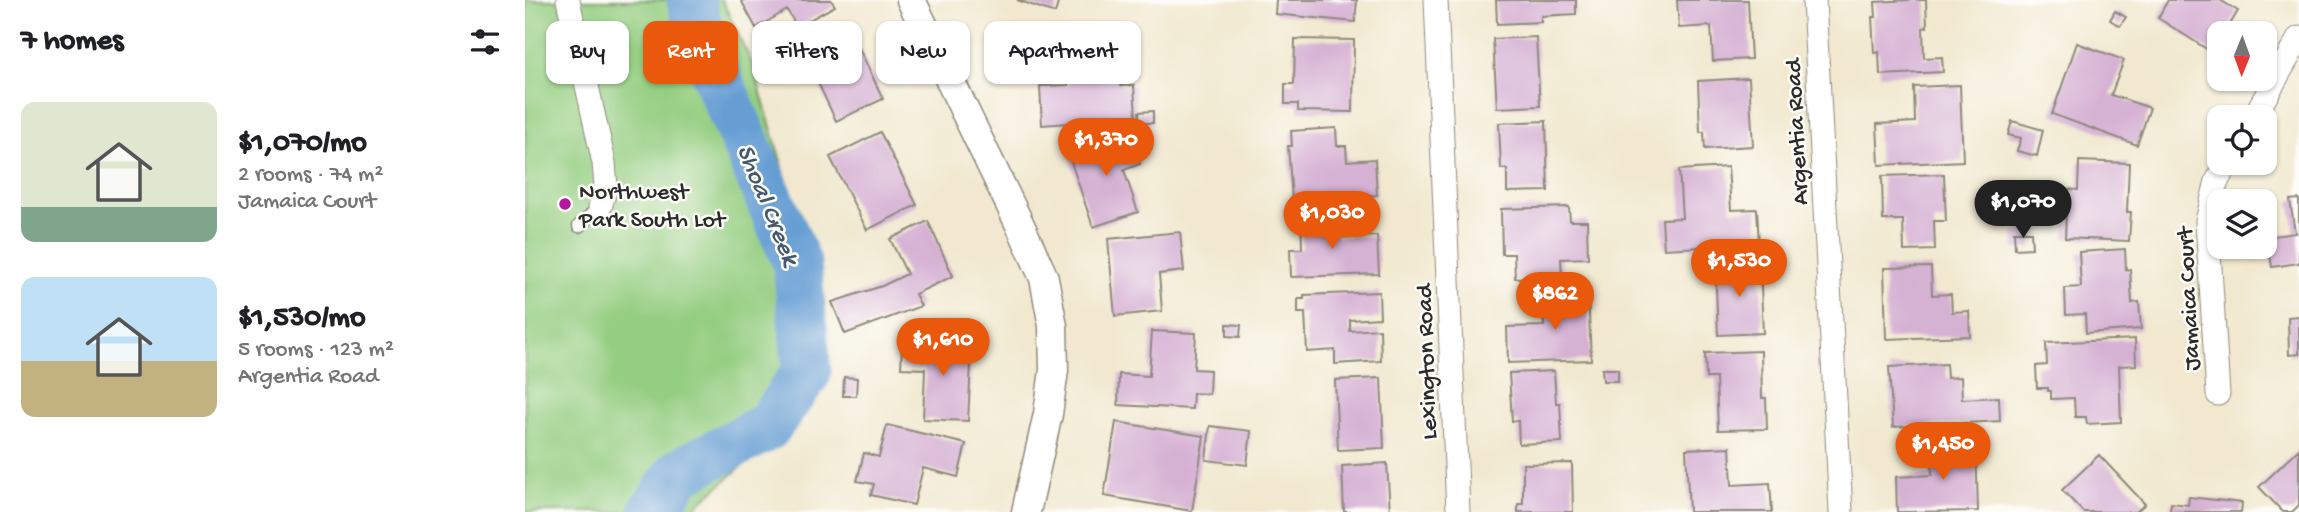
<!DOCTYPE html>
<meta charset="utf-8">
<style>
:root{--surface:#fff;--page:#f2f2f2;--text:#202124;--muted:#757577;--accent:#ea580c}
body{margin:0;font-family:"Gochi Hand",sans-serif;background:var(--page);color:var(--text);height:100vh;display:flex;flex-direction:column;font-size:26px;white-space:nowrap}
*{box-sizing:border-box;margin:0}
p{font-size:23px;color:var(--muted)}
.icon{flex:none;width:38px;height:38px;fill:none;stroke:currentColor;stroke-width:2;stroke-linecap:round;stroke-linejoin:round}
.map{position:relative;flex:1;overflow:hidden}
.side{display:flex;flex-direction:column;background:var(--surface);width:525px}
.side>*{flex:none}
.banner{position:absolute;left:21px;top:21px;width:665px;height:63px;display:flex;gap:14px}
.needle{width:46px;rotate:181deg}
.tools{position:absolute;left:1682px;top:21px;display:grid;gap:14px}
.tools a{display:grid;place-items:center;width:70px;height:70px;border-radius:14px;background:var(--surface);box-shadow:0 2px 5px #0004;font-size:35px}
.price{position:absolute;translate:-50% -60px;padding:0 16px;border-radius:24px;background:var(--accent);color:#fff;font-size:23px;line-height:46px;filter:drop-shadow(0 2px 4px #0008)}
.price::after{content:'';position:absolute;left:50%;top:42px;width:21px;height:16px;margin-left:-10px;background:inherit;clip-path:polygon(0 0,100% 0,50% 100%)}
.price.current{background:#222;color:#fff}
ul{padding:0;list-style:none}
li{display:flex;align-items:center;gap:21px;height:175px;padding:0 21px}
li span{display:grid;place-items:center;flex:none;width:196px;height:140px;border-radius:14px;color:#555}
li>.icon{margin-inline-start:auto}
span .icon{width:84px;height:84px;fill:#fffc;stroke-width:1}
li b{font-size:30px}
h2{display:flex;justify-content:space-between;align-items:center;height:84px;padding:0 21px;font-size:30px}
.pill{padding:0 24px;border-radius:14px;background:var(--surface);box-shadow:0 2px 5px #0004;font-size:24px;line-height:63px}
.pill.current{background:var(--accent);color:#fff}
main{display:flex;flex:1;min-height:0}
.map>svg:first-child{display:block}
.green{fill:#94ce81;stroke:#607c56;stroke-width:2}
.lines{fill:none;stroke-linecap:round;stroke-linejoin:round}
.river{stroke:#669ed4;stroke-width:49}
.building{fill:#d5b1d4}
.service-casing{stroke:#8e8a7d;stroke-width:15}
.minor-casing{stroke:#8e8a7d;stroke-width:25}
.tertiary-casing{stroke:#8e8a7d;stroke-width:31}
.service{stroke:#fff;stroke-width:12}
.minor{stroke:#fff;stroke-width:23}
.tertiary{stroke:#fff;stroke-width:28}
.poi-dot{fill:#b5179e;stroke:#fdfcf7;stroke-width:2.5}
.labels{text-anchor:middle;stroke-width:5;stroke-linejoin:round;paint-order:stroke}
.street-label{font-size:24px;fill:#2b2b2b;stroke:#fdfcf7}
.poi-label{font-size:24px;fill:#2b2b2b;stroke:#fdfcf7;text-anchor:start}
.water-label{font-size:26px;font-style:italic;fill:#43596f;stroke:#fdfcf7}
</style>
<main>
<section class="side">
<h2>7 homes<svg class="icon" aria-label="filters" viewBox="0 0 24 24"><path d="M4 7h16M4 17h16"/><circle cx="9" cy="7" r="2"/><circle cx="15" cy="17" r="2"/></svg></h2>
<ul>
<li><span style="background:linear-gradient(#dfe7d0 75%,#7fa58c 0)"><svg class="icon" aria-label="home" viewBox="0 0 24 24"><path d="M3 11l9-7 9 7M6 9v11h12V9"/></svg></span><div><b>$1,070/mo</b><p>2 rooms · 74 m²</p><p>Jamaica Court</p></div></li>
<li><span style="background:linear-gradient(#bfe0f5 60%,#c2b280 0)"><svg class="icon" aria-label="home" viewBox="0 0 24 24"><path d="M3 11l9-7 9 7M6 9v11h12V9"/></svg></span><div><b>$1,530/mo</b><p>5 rooms · 123 m²</p><p>Argentia Road</p></div></li>
</ul>
</section>
<div class="map">
<svg width="1774" height="512" viewBox="0 0 1774 512">
<rect width="100%" height="100%" fill="#fdfcf7"/>
<filter id="ink" filterUnits="userSpaceOnUse"><feTurbulence type="fractalNoise" baseFrequency=".0143" numOctaves="2"/><feDisplacementMap in="SourceGraphic" scale="14" xChannelSelector="R" yChannelSelector="G"/><feConvolveMatrix kernelMatrix="1 2 1 2 8 2 1 2 1" color-interpolation-filters="sRGB"/></filter>
<filter id="wash" filterUnits="userSpaceOnUse"><feTurbulence type="fractalNoise" baseFrequency=".00686" numOctaves="4" result="noise"/><feDisplacementMap in="SourceGraphic" scale="28" xChannelSelector="R" yChannelSelector="G"/><feGaussianBlur stdDeviation="1.57" result="paint"/><feColorMatrix in="noise" values="0 0 0 0 0 0 0 0 0 0 0 0 0 0 0 0 0 1.4 0 .05"/><feComposite in="paint" operator="in"/></filter>
<g filter="url(#wash)">
<rect width="100%" height="100%" fill="#f1e8cf"/>
<path class="green" d="M0,0H197L228,66L289,274L286,406L170,507L169,512H0Z"/>
<g class="lines">
<path class="river" d="M128,512L155,472L242,427L282,372L272,263L180,49L166,0"/>
</g>
<g id="blocks">
<path class="building" d="M216,0H306L310,6L272,27L262,10L231,28Z
M492,0H534L530,13Z
M751,0H832L830,22L750,14Z
M971,0H1051V14L1016,16V22L972,24Z
M1152,0H1223L1226,59L1188,61L1186,26L1154,28Z
M1385,0H1401L1402,27L1398,28L1399,58L1417,57L1418,72L1355,75L1354,52L1349,53L1347,17H1351L1350,2Z
M1643,0H1695L1713,11L1700,33H1694V43L1688,53L1633,18Z
M1590,11L1601,17L1595,26L1585,20Z
M326,31L358,99L311,121L279,53Z
M1011,37L1015,106L972,108L968,39Z
M770,39L829,40L828,112L773,111V104H760V84H769Z
M1552,43L1599,60L1586,95L1625,108L1612,145L1527,114Z
M593,47L596,86L609,85L611,118L517,125L515,86L543,85L541,51Z
M1224,78L1228,146L1180,149L1179,132H1175L1173,81Z
M1435,85L1438,161L1354,165L1352,124L1390,122L1389,87Z
M628,111V123H615L614,112Z
M1021,121L1023,191L982,192V169H976L974,123Z
M1487,121L1518,130L1512,156L1492,151L1496,138L1483,135Z
M811,128L812,146H821L822,161L850,159L852,195L767,199L763,146H767L766,131Z
M355,132L392,205L342,230L305,157Z
M605,133L615,164L599,170L613,212L568,227L543,153Z
M1554,161L1604,163L1602,212H1606L1604,241L1540,238L1542,189L1553,190Z
M1203,167L1206,210L1232,209L1234,244L1139,249L1137,219L1157,218L1154,170Z
M1419,174L1421,221H1409L1410,250L1379,251L1378,220H1358L1357,176Z
M1774,199V263L1747,267L1742,237L1770,233L1765,200Z
M1044,207L1045,221H1062L1063,258L1036,259L1037,277L990,278L989,254H977L976,209Z
M810,213L811,237L852,236L854,274L766,277L765,249H777L776,214Z
M403,221L428,276L390,294L396,306L320,334L307,302L357,286L382,274L365,239Z
M655,232L659,271L634,274L637,311L590,316L583,239Z
M1489,232H1506L1507,248L1490,249Z
M1600,249L1601,270L1605,269L1607,303L1614,302L1616,329L1561,333L1560,314L1541,315L1540,288L1556,287L1554,252Z
M1235,263L1238,333L1193,335L1190,265Z
M1406,267L1407,295L1426,294L1427,312L1444,311L1445,336L1361,339L1359,268Z
M1063,291L1066,360L983,363L982,327L1019,326L1018,293Z
M854,292L855,318L825,320V331L855,329L856,361L810,364V350L782,352L780,313H773V299H779V295Z
M1774,316V354L1764,355L1763,317Z
M702,324L716,325L715,337L702,336Z
M627,331L671,333L669,369L685,370L684,394L668,393L667,409L593,405L594,374L624,376Z
M1610,339L1611,365L1594,366L1596,422L1562,424L1561,417H1550L1549,398L1526,399V391H1523V388H1512L1511,366L1522,365L1521,343Z
M402,341L447,344L443,421L398,419L400,369L376,368L377,346L401,347Z
M1236,351L1237,398H1241L1242,429L1193,430L1191,378H1181L1180,353Z
M1421,364L1422,378L1436,377L1437,399L1474,397L1475,421L1368,427L1364,367Z
M1077,369H1093V381H1078Z
M1029,371L1031,403H1035L1037,442L994,444L993,421H987L984,373Z
M319,377L332,378L331,396H318Z
M856,378L859,448L813,450L810,380Z
M591,422L679,436L667,511L579,496Z
M362,425L441,444L433,477L398,468L389,505L346,495L349,484L332,481L339,453L354,457Z
M685,426L726,431L722,465L681,460Z
M1451,441L1453,511L1372,512L1371,477L1407,475L1406,443Z
M1205,447L1207,485L1245,483L1247,512H1164L1161,449Z
M1774,449V505L1767,512H1758L1734,487Z
M1574,455L1620,504L1611,512H1558L1537,490Z
M862,463L865,512H819L817,466Z
M1047,463L1048,512H993V504H998V464Z
M1664,497L1717,503L1716,512H1645L1646,503L1663,505Z"/>
</g>
</g>
<g filter="url(#ink)">
<use href="#blocks" fill-opacity="0" stroke="#8e8a7d" stroke-width="2"/>
<g class="lines">
<defs>
<path id="service" d="M54,226L75,207"/>
<path id="minor" d="M43,0L79,163L81,187L75,207
M911,0L933,512
M1289,0L1316,512
M1729,117L1774,38
M1693,394L1682,221L1692,181L1703,163"/>
<path id="tertiary" d="M386,0L496,227L519,278L528,326L529,370L523,414L501,512"/>
</defs>
<use href="#service" class="service-casing"/>
<use href="#minor" class="minor-casing"/>
<use href="#tertiary" class="tertiary-casing"/>
<use href="#service" class="service"/>
<use href="#minor" class="minor"/>
<use href="#tertiary" class="tertiary"/>
</g>
</g>
<circle class="poi-dot" cx="40" cy="204" r="7"/>
<g class="labels">
<g class="street-label">
<text transform="translate(1270 132) rotate(-93)" y="8">Argentia Road</text>
<text transform="translate(1662 299) rotate(-93)" y="8">Jamaica Court</text>
<text transform="translate(900 362) rotate(-92)" y="8">Lexington Road</text>
</g>
<g class="poi-label">
<text x="54" y="198">Northwest<tspan x="54" dy="28">Park South Lot</tspan></text>
</g>
<g class="water-label">
<text transform="translate(245 204) rotate(68)" y="9">Shoal Creek</text>
</g>
</g>
</svg>
<div class="tools">
<a><svg class="needle" viewBox="-14 -14 28 28"><path d="M0-13l5 13h-10z" fill="#e53935"/><path d="M0 13l5-13h-10z" fill="#757577"/></svg></a>
<a><svg class="icon" aria-label="locate" viewBox="0 0 24 24"><circle cx="12" cy="12" r="6"/><path d="M12 2v4M12 18v4M2 12h4M18 12h4"/></svg></a>
<a><svg class="icon" aria-label="layers" viewBox="0 0 24 24"><path d="M12 4l9 5-9 5-9-5zM3 14l9 5 9-5"/></svg></a>
</div>
<b class="price" style="left:581px;top:178px">$1,370</b>
<b class="price current" style="left:1498px;top:240px">$1,070</b>
<b class="price" style="left:807px;top:251px">$1,030</b>
<b class="price" style="left:1214px;top:299px">$1,530</b>
<b class="price" style="left:1030px;top:332px">$862</b>
<b class="price" style="left:418px;top:378px">$1,610</b>
<b class="price" style="left:1418px;top:482px">$1,450</b>
<div class="banner">
<a class="pill">Buy</a>
<a class="pill current">Rent</a>
<a class="pill">Filters</a>
<a class="pill">New</a>
<a class="pill">Apartment</a>
</div>
</div>
</main>
